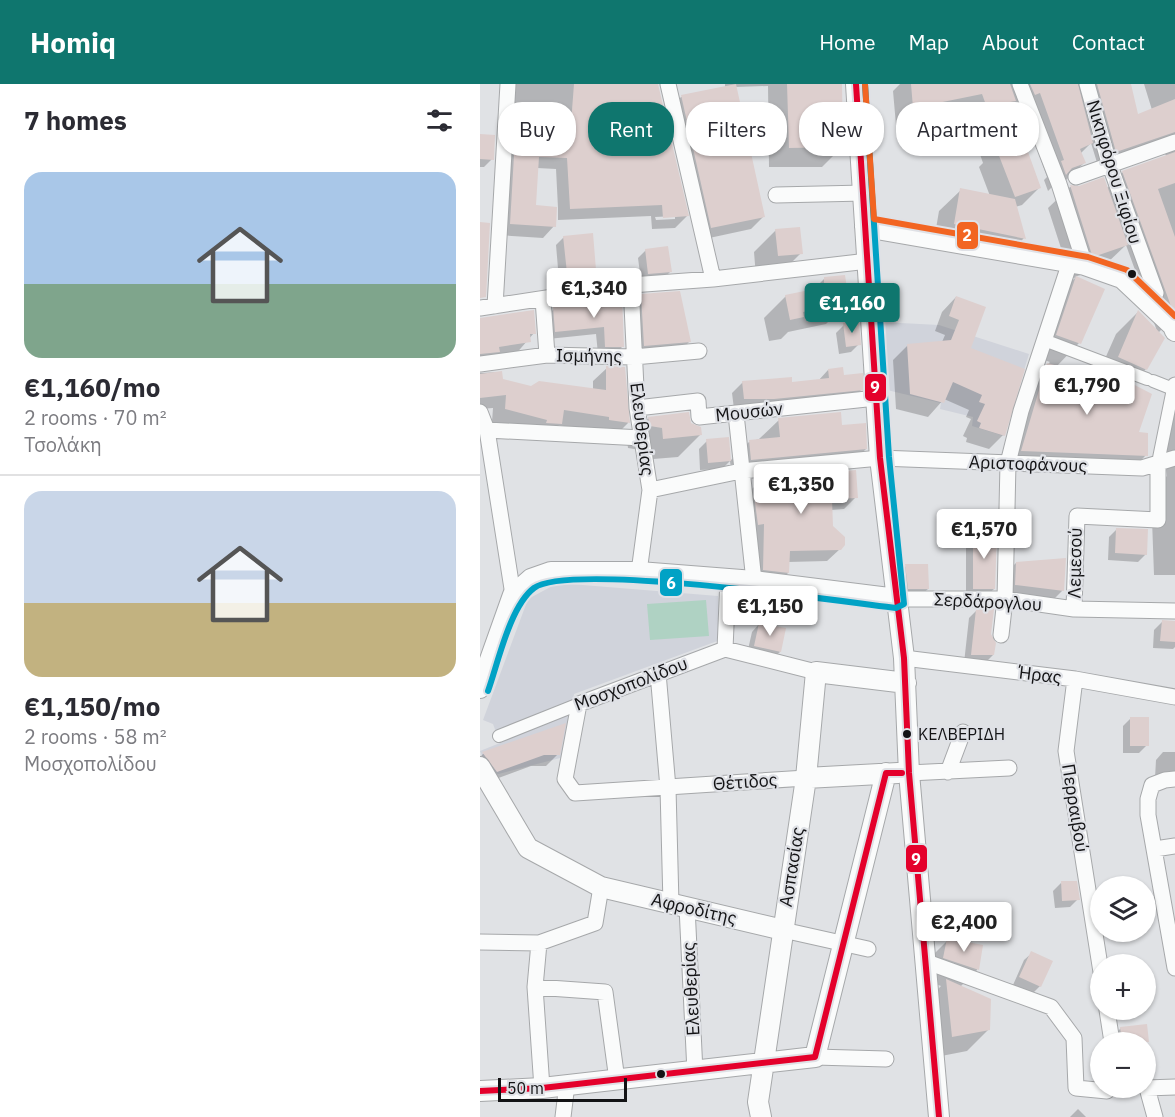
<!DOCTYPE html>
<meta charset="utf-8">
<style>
:root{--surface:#fff;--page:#f7f7f7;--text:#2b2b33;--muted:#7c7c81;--line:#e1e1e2;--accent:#0f766e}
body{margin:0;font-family:"IBM Plex Sans",sans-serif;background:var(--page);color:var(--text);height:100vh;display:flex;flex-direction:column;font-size:22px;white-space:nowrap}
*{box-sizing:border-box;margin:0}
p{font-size:20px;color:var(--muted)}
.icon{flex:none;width:33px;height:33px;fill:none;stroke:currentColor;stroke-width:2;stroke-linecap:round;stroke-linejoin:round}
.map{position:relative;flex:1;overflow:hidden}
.details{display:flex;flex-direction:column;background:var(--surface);width:480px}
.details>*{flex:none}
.banner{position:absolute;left:18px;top:18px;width:570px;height:54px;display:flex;gap:12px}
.fabs{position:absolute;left:610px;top:792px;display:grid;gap:12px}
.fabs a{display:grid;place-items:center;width:66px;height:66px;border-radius:50%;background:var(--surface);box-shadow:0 2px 4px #0004;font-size:30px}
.scale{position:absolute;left:18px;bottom:15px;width:129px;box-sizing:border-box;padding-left:6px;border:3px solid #131315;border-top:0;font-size:16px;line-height:21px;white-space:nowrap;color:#131315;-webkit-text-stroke:4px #dfe1e6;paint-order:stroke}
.price{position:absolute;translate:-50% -51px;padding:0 14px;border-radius:6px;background:#fff;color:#222;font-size:20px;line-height:39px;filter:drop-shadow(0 2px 3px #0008)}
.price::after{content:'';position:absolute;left:50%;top:36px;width:18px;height:14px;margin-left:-9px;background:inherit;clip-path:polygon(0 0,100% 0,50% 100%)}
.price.selected{background:var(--accent);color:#fff}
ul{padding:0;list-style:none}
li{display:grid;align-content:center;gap:12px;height:318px;padding:0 24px}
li+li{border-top:2px solid var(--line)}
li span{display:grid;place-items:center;height:186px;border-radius:18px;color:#555}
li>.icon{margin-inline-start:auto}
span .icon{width:108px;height:108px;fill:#fffc;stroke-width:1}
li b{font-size:26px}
h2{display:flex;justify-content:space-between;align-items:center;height:72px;padding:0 24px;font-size:26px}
.pill{padding:0 21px;border-radius:24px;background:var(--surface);box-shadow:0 2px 4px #0004;font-size:21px;line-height:54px}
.pill.selected{background:var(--accent);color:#fff}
header{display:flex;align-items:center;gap:36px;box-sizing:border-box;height:84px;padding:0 30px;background:var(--accent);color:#fff}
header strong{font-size:28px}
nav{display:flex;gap:33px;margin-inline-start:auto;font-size:21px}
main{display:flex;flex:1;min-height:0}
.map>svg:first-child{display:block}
.built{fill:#d0d3db}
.green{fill:#afd2c3}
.shadow{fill:#0003;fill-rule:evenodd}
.building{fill:#ddcfce}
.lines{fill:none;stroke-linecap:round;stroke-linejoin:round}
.pedestrian-casing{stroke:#a6a8aa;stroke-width:14}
.minor-casing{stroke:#a6a8aa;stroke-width:17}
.tertiary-casing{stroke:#a6a8aa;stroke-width:22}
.pedestrian{stroke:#fafbfb;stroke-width:12}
.minor{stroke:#fafbfb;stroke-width:15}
.tertiary{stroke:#fafbfb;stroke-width:20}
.bus-1-casing{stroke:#dfe1e6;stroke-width:10}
.bus-2-casing{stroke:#dfe1e6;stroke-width:10}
.bus-3-casing{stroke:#dfe1e6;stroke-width:10}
.bus-1{stroke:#e4002b;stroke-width:6}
.bus-2{stroke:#01a2c5;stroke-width:6}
.bus-3{stroke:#f26522;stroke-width:6}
.bus-dot{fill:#131315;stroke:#dfe1e6;stroke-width:2}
.labels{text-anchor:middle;stroke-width:4.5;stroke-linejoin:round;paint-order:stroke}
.bus-label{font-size:16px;fill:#131315;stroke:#dfe1e6;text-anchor:start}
.street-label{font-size:18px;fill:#131315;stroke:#dfe1e6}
.line-badge{stroke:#dfe1e6;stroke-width:2}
.badge-label{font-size:16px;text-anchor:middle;font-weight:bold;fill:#fff}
</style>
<header>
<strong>Homiq</strong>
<nav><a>Home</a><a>Map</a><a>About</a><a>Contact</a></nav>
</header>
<main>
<section class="details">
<h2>7 homes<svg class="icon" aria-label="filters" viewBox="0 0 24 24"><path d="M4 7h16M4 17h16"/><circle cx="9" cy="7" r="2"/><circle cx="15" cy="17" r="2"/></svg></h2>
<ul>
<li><span style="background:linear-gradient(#a9c7e8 60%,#7fa58c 0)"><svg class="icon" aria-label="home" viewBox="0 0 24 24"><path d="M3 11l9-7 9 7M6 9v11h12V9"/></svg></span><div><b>€1,160/mo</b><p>2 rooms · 70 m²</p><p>Τσολάκη</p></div></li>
<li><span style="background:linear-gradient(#c9d6e8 60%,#c2b280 0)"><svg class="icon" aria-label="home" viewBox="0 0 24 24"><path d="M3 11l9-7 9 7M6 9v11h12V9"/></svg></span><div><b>€1,150/mo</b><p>2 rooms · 58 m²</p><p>Μοσχοπολίδου</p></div></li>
</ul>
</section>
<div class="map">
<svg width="695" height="1033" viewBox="0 0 695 1033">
<rect width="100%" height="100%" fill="#e0e2e5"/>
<path class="built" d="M402,238L459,241L549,270L524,352L492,342L493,333L460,325L461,319L407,306Z
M78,499L238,512L240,556L94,610L84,673L11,692L0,667L20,659L13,640L3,636L48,515Z"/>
<path class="green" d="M226,516L229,552L170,556L167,520Z"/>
<path class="shadow" d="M27,0H177L207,132L195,144L172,145L171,132L78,136V124H76L74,142L63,154L18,151L24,50L36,38L80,40L82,23L26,20ZM57,84L76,85L78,124L54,122ZM195,132V135L176,136L175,133Z
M245,0H361L362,63L342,83H289L288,2L255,3L283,133L271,145L220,156L190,25L201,13L245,4Z
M420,0H649L657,32L672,26L664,0H695V244L687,240L678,249L666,285L651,300L657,349L666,371L651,387L527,381L552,295L570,278L555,273L574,215L595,194L590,192L568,124L590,103L626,105L643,88L687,73L683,67L619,85L611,59L600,70L604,79L586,96L575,100L568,107L564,96L567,93L543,26L537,28L532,18L530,21L560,103L542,121L535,123L544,154L523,176L453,162L459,127L481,106L510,112L499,83L503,79L485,27L416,41L413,7ZM646,161L677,247L658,228L636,250L616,295L576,283L599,259L623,206L595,193L624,182Z
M0,52L12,75L4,83H0Z
M296,146L321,169L299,191L276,193L274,168Z
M84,153L115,186L107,194L79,196L76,161Z
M166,166L190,188L182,196L161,197L158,174Z
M344,195L368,218L346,240L308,248L301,255L289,257L284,234L306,212L332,207Z
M162,211L210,257L198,269L152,273L150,223Z
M476,213L489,265L523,351L509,365L486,358L487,354L483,352L491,335L486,333L489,326L464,315L448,333L416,325L413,276L428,261L462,258L465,251L455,247L462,228Z
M140,214L143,262L135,270H118L116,250L68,255L66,233L74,225Z
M0,234L54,249L28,279L0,285Z
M364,241L379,260L371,268L359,270L356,249Z
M127,284H144L148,339L135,352L79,341L67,353L12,338L13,324L0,325V289L21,288V296L52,303L113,306V297Z
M348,286L382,305L372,315L254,325L252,309L263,298L311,300L338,297Z
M695,314V491H674L671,408L687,392L685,378L679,376Z
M169,334L210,340L220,351L198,373L161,376L160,366L148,364L147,356Z
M299,336L361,343L386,365L366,384L252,395L250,377L269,358L279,355Z
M227,357L250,377L242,385L220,386L219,365Z
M281,396L376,413L364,425L351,426L352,443L360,465L347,477L308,478V489L296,501L271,497L269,408Z
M637,445L666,470L658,478L628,476L629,453Z
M494,450L514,505L506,512H486V458Z
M536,479L583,506L575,514L528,509V487Z
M425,482L448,505L440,512H420L418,490Z
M497,526L513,571L505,579H484L489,534Z
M682,538L695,539V563L693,565L673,564L674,546Z
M279,540L300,568L292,575L267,570L272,548Z
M651,634L667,661L659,669H643V642Z
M84,641L78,670L66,682H51L5,699L0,693V673L3,670Z
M683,668H695V695L675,694L676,676Z
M581,799L598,815L590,823L575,824L573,807Z
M468,856L502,863L497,886L480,903L509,945L487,967L451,974L445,919L461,902L442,895L446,878Z
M552,869L560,902L552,910L533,901L544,876Z
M665,942L667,962L666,964V958H634L633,952L641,944Z
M598,1025L606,1033H590Z"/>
<path class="building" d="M94,0H178L209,132L183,134L182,121L90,125L87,74L59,73L56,121L77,123L76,143L30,140L36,37L91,39Z
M256,0L285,133L231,144L201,11Z
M307,0H362L363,63L309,64Z
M431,0H530L536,17L530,18L561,104L535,113L516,64L521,62L502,10L433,24Z
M550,0H598L613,59L600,65L606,79L592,84L586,91L581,77L584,76L560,9L555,11Z
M617,0H651L658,30L695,15V48L636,68Z
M0,50L15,51L14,76L0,75Z
M695,68V99L678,105L695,153V225H692L642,87Z
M624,93L648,161L616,172L612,171L590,101L599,102Z
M480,104L535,115L546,155L474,140Z
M0,138L10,139L6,213L0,214Z
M320,143L323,170L298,172L295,145Z
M113,149L116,186L87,189L83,152Z
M188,162L192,188L168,190L165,165Z
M365,191L369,218L323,228L324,233L310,236L305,211L344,203V193Z
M596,192L625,205L601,260L576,251Z
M200,207L211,258L164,262L161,210Z
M142,212L144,263H125L124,243L75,248L73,223Z
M476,212L506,223L491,264L545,285L525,352L499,344L501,339L497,337L505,320L499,318L502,311L473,298L464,319L430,310L427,260L471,256L479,236L469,232Z
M54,226L56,250H50L51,258L19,263L20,268L0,270V234Z
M658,226L685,254L667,286L638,273Z
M379,237L381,261L366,263L363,239Z
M567,279L605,289L641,305L645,296L672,310L659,348L668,349V372L541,367Z
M126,282L145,283L150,339L129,336V333L84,326L82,340L66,339L67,336L25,325L26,311L0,314V290L22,287L23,295L51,302L59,297L126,306Z
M363,283L364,291L383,289L384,306L294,315H264L262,297L312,293V298L349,294L348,285Z
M209,328L211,339L221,343L222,351L183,355L182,344L170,342L168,333Z
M361,328L362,341L386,339L387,365L271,376L269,356L300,353L298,334Z
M249,353L251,377L228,379L226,355Z
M376,386L378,414L352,415L353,442L365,453V461L361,466L310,467L309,489L283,486L284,440L278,441L274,411L282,410L280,395Z
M636,444L668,445L667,471L635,469Z
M493,448L517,449L515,505H493Z
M586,474L584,507L535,501L536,478Z
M425,480H448L449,505H428Z
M496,525H514L511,550L516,559L514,571H491Z
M682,536L695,537V558L680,557Z
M279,539L306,544L301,568L274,562Z
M650,633H669V662H650Z
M86,639L80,671H64L17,688L2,668Z
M581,797H597L600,816L582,817Z
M467,854L503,861L499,886L463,874Z
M551,867L573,877L561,903L539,893Z
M466,895L511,915L510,946L472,953Z
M667,940L669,958H642L640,943Z"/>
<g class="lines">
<defs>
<path id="pedestrian" d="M564,256L667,295
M673,297L693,305L678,379
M19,652L99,620"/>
<path id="minor" d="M188,0L233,195
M540,0L579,100L605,181
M607,0L629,79L676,209
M596,93L695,58
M296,111L384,109
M151,201L157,324L170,406L159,488
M63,215L67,271
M15,222L28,0
M0,224L151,201L233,195L388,177
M0,280L67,271L154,273L219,267
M693,305L695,301
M157,324L218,317L219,333L396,314
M0,328L7,346L33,511
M256,330L274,497
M7,346L162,354
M170,406L261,387L400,374L662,384L695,374
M417,515H525L594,525L695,527
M594,525L597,432L678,436V379
M521,551L525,515L528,379L541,327L590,178
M245,565L248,495
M424,574L595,595L695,613
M178,589L188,704L191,820
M595,595L586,667L621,888
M468,688L483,648
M429,689L529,684
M326,694L95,709L85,695L99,620L245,565L336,588
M695,695L685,696L672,701L668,715V731L695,884
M675,765L695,762
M207,823L215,988
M303,846L388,865
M0,858L59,859L115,839L121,803
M59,859L55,903L62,1004
M447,878L571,923L594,954L596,1004L627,1007
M55,903L125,908L137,996
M627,926L632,958
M335,973L406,975
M666,1004L695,1003
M667,1004L675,1033
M83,1033L87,1000"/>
<path id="tertiary" d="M376,0L400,374L424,574L429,689L459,1033
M385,143L605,181L642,194L693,242L695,247
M0,604L33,511L51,495L71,488H159L274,497L417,515
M0,683L48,764L121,803L303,846
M326,694L418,689
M0,1007L62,1004L335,973L406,689
M281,1033L278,1018L326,694L336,588L426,599"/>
</defs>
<use href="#pedestrian" class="pedestrian-casing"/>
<use href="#minor" class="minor-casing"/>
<use href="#tertiary" class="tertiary-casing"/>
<use href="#pedestrian" class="pedestrian"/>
<use href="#minor" class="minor"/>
<use href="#tertiary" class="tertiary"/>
<defs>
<path id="bus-1" d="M376,0L400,374L424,574L429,689L459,1033
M0,1007L62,1004L335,973L406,689H422"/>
<path id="bus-2" d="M8,607C18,579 30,522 54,504C90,478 359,517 416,524L424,520L409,373L385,0"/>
<path id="bus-3" d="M385,0L394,135L608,173L647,186L695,232"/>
</defs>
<use href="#bus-1" class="bus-1-casing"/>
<use href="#bus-2" class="bus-2-casing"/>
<use href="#bus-3" class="bus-3-casing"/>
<use href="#bus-1" class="bus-1"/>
<use href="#bus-2" class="bus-2"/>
<use href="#bus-3" class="bus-3"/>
</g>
<g class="bus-dot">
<circle cx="652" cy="190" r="5"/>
<circle cx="427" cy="650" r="5"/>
<circle cx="181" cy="990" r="5"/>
</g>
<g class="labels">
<g class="bus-label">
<text x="438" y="656">ΚΕΛΒΕΡΙΔΗ</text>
</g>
<g class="street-label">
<text transform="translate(634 88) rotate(73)" y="6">Νικηφόρου Ξιφίου</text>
<text transform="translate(109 272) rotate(1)" y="6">Ισμήνης</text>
<text transform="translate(269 328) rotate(-6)" y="6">Μουσών</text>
<text transform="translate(162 345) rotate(83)" y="6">Ελευθερίας</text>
<text transform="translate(548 380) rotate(2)" y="6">Αριστοφάνους</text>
<text transform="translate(595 479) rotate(-89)" y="6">Λεμεσού</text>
<text transform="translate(508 518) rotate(3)" y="6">Σερδάρογλου</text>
<text transform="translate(560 591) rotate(7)" y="6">Ήρας</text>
<text transform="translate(151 600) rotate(-21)" y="6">Μοσχοπολίδου</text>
<text transform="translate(265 698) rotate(-4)" y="6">Θέτιδος</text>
<text transform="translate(595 724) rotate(81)" y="6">Περραιβού</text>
<text transform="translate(312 783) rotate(-81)" y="6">Ασπασίας</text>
<text transform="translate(214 825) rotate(13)" y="6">Αφροδίτης</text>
<text transform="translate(211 905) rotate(-93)" y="6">Ελευθερίας</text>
</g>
</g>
<g class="line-badge">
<rect x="476" y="137" width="23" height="29" rx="6" fill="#f26522"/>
<rect x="384" y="289" width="23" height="29" rx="6" fill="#e4002b"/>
<rect x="179" y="484" width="24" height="29" rx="6" fill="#01a2c5"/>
<rect x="425" y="760" width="23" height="29" rx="6" fill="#e4002b"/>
</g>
<g class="badge-label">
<text x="487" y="157">2</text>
<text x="395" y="309">9</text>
<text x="191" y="505">6</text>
<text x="436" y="781">9</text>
</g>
</svg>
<div class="fabs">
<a><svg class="icon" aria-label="layers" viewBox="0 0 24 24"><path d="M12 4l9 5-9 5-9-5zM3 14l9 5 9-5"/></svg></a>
<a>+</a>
<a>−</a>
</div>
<div class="scale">50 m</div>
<b class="price" style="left:114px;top:235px">€1,340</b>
<b class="price selected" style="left:372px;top:250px">€1,160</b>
<b class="price" style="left:607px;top:332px">€1,790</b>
<b class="price" style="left:321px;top:431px">€1,350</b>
<b class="price" style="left:504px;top:476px">€1,570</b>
<b class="price" style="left:290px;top:553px">€1,150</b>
<b class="price" style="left:484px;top:869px">€2,400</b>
<div class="banner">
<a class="pill">Buy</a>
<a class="pill selected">Rent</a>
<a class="pill">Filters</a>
<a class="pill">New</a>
<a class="pill">Apartment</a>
</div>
</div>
</main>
